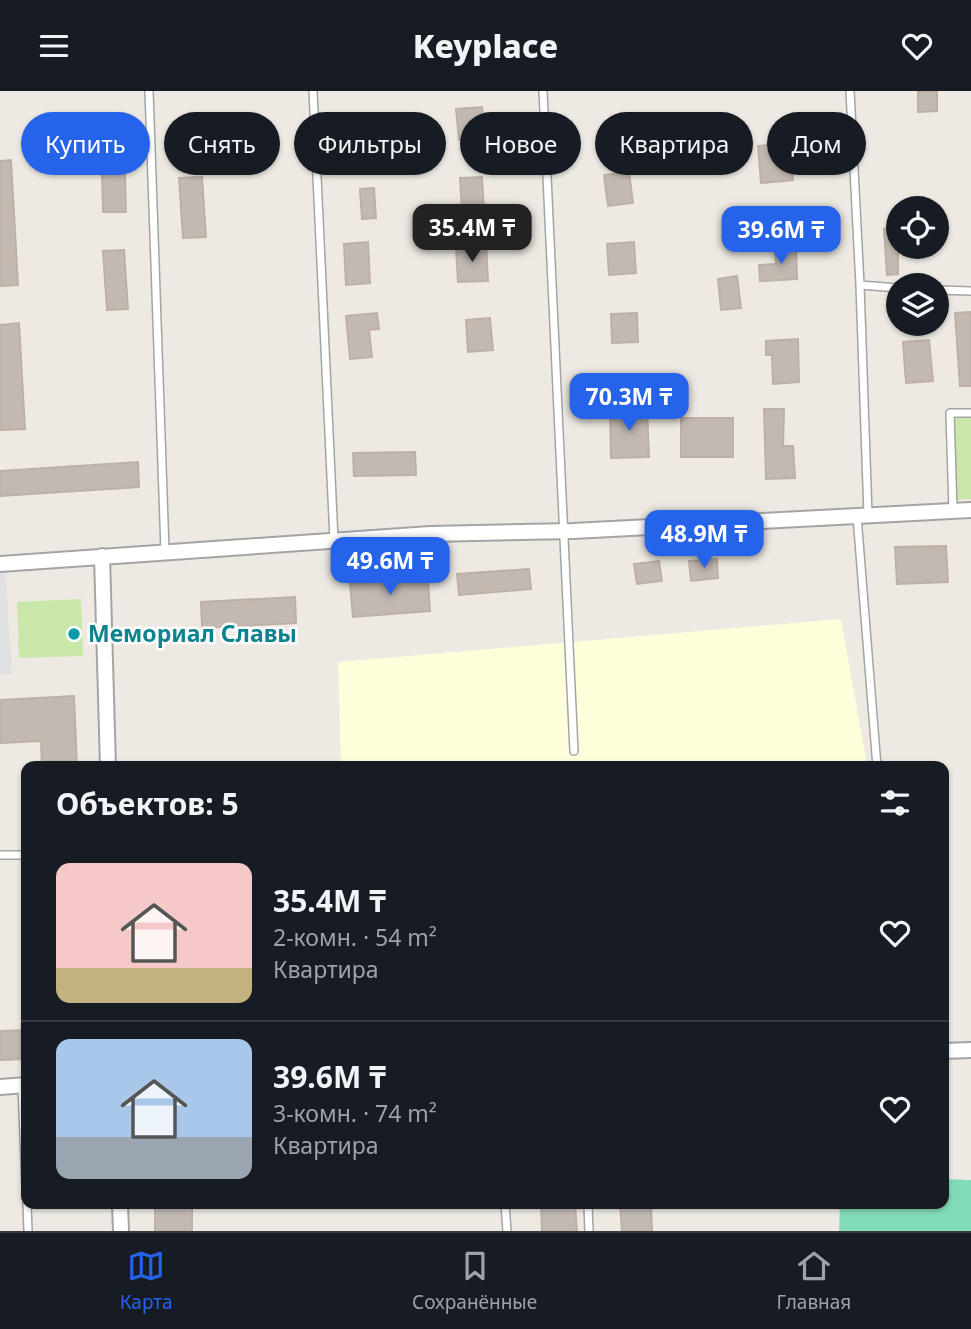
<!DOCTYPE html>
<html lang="ru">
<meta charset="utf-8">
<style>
:root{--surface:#171b24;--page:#242831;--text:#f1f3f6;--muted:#9ea1a6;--line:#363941;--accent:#2563eb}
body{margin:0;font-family:"Noto Sans",sans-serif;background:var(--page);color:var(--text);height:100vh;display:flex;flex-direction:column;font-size:26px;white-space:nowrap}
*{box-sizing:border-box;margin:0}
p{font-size:23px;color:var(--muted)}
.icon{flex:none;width:38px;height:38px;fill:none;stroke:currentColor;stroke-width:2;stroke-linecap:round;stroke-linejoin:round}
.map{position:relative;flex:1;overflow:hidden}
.drawer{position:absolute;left:21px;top:670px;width:928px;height:448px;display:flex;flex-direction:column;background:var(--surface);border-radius:14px;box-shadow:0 2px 5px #0004}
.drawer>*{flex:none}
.guide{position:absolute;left:21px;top:21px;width:929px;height:63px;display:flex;gap:14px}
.tools{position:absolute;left:886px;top:105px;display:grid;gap:14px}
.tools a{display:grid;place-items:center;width:63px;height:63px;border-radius:50%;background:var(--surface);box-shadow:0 2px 5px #0004;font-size:35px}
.price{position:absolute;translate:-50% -60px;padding:0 16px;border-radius:14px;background:var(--accent);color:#fff;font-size:23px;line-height:46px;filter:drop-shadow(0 2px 4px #0008)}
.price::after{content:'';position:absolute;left:50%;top:42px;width:21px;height:16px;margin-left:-10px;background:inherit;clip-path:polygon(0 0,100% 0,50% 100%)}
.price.selected{background:#222;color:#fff}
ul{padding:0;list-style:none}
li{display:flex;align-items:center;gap:21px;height:175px;padding:0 35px}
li+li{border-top:2px solid var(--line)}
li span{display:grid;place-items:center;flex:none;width:196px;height:140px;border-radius:14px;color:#555}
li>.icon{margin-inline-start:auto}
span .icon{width:84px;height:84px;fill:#fffc;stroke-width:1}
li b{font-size:30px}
h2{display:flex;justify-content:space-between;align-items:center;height:84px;padding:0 35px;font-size:30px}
.pill{padding:0 24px;border-radius:32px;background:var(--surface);box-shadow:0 2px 5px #0004;font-size:24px;line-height:63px}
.pill.selected{background:var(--accent);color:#fff}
header{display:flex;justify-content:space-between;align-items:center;height:91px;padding:0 35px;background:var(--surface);font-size:32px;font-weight:800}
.tab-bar{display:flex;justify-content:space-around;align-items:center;height:98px;border-top:2px solid var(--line);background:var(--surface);font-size:19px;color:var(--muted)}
.tab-bar a{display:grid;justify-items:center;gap:4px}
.tab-bar .selected{color:var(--accent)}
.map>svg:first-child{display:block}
.education{fill:#fefedb}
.grass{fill:#c8e7a9}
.pitch{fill:#82dbb8}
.parking{fill:#e1e1e1}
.building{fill:#c2b9b2;stroke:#bfb0a5;stroke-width:2}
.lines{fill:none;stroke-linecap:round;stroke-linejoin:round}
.service-casing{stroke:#a4a4a4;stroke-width:10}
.minor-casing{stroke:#a4a4a4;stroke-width:18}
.service{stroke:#fff;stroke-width:7}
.minor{stroke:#fff;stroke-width:14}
.culture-dot{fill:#0f9aa8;stroke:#fff;stroke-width:2.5}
.labels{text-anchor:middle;stroke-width:5;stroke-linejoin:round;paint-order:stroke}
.culture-label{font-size:23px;font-weight:bold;fill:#0d838f;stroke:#fff;text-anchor:start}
</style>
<header><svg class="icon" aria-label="menu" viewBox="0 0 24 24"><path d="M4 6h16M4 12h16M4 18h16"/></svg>Keyplace<svg class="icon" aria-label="heart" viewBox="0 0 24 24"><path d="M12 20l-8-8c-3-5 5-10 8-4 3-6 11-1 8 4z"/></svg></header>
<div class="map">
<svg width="971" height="1140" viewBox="0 0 971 1140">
<rect width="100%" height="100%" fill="#eeeae3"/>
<path class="education" d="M841,528L867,675H341L338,571Z"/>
<path class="grass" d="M955,327H971V408L957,409Z
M81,508L83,565L19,567L17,511Z"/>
<path class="pitch" d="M943,1088L971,1089V1140H839L840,1113H943Z"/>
<path class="parking" d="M0,473H5L12,583L0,584Z"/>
<path class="building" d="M918,1H937V20L918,21Z
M482,16L485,47L459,49L456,18Z
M645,27L646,56L614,57L613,28Z
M124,42L126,121H103L101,43Z
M789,52L793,89L761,92L758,55Z
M11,69L18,194L0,195V70Z
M629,81L633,112L608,115L604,84Z
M202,86L206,146L183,147L179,87Z
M482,86L484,118L462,119L460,87Z
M374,97L376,127L362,128L360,98Z
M898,137V183L887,184L884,138Z
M368,151L370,192L346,194L344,153Z
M634,151L636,182L609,184L607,153Z
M486,154L488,190L458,191L456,156Z
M796,155L797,188L760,190L759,174L776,173L775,156Z
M124,159L128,218L107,219L103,160Z
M737,185L741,217L721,219L718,188Z
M971,221V295H960L955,222Z
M377,222L379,238L369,239L372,266L350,268L346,225Z
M637,222L638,251L612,252L611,223Z
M490,227L493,259L468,261L466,229Z
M19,232L25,338L0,339V234Z
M798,248L799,291L773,293L772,264H766V250Z
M929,249L933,290L906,292L903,251Z
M647,316L649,366L611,367L610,317Z
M764,318H784L783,355H793L795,387L766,388Z
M681,327H733V366H681Z
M415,361L416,384L354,385L353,362Z
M138,371L139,396L0,405V380Z
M946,455L948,491L897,493L895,456Z
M717,468L718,487L691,490L689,470Z
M659,470L662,490L637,493L634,473Z
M529,478L531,498L459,504L457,483Z
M428,487L430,520L353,526L350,493Z
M295,506L296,532L202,537L201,511Z
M74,605L77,676H42L41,650L0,652V609Z
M26,939V968L0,969V940Z
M155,1113H192V1140H155Z
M541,1113H575L577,1140H542Z
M620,1113H651L652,1140H622Z"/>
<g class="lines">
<defs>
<path id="service" d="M149,0L165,460
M313,0L334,449
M543,0L574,660
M850,0L860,194L868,424
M860,194L898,197
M936,199L971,200
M953,419L950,322H971
M857,425L877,676
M0,764H26
M22,995L26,1095
M27,1113L28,1140
M505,1113L507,1140
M588,1113L589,1140"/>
<path id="minor" d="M102,465L108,676
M0,473L430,443L573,440L971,419
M943,960L971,959
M0,996L26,994
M120,1113L121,1140"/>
</defs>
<use href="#service" class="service-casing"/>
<use href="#minor" class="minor-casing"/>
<use href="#service" class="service"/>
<use href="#minor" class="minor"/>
</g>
<circle class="culture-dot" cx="74" cy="543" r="7"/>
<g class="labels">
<g class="culture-label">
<text x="88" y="551">Мемориал Славы</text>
</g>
</g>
</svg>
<div class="tools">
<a><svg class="icon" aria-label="locate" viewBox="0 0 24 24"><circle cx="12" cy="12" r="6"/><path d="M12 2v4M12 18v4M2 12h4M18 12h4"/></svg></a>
<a><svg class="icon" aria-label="layers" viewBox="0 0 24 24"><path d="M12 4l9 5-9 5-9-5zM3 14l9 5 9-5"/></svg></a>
</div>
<b class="price selected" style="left:472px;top:173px">35.4M ₸</b>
<b class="price" style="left:781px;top:175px">39.6M ₸</b>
<b class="price" style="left:629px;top:342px">70.3M ₸</b>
<b class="price" style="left:704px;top:479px">48.9M ₸</b>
<b class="price" style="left:390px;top:506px">49.6M ₸</b>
<div class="guide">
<a class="pill selected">Купить</a>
<a class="pill">Снять</a>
<a class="pill">Фильтры</a>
<a class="pill">Новое</a>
<a class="pill">Квартира</a>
<a class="pill">Дом</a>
</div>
<section class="drawer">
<h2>Объектов: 5<svg class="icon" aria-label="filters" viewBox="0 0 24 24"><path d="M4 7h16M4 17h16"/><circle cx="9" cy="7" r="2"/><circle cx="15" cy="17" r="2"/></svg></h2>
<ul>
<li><span style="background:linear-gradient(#f6c9c9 75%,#c2b280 0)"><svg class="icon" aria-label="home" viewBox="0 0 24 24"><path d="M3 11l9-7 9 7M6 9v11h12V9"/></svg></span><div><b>35.4M ₸</b><p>2-комн. · 54 m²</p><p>Квартира</p></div><svg class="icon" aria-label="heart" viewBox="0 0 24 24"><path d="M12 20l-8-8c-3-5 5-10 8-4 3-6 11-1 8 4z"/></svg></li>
<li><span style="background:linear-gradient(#a9c7e8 70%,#9aa5b1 0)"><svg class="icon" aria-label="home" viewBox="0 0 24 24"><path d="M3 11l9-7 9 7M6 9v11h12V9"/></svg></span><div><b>39.6M ₸</b><p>3-комн. · 74 m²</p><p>Квартира</p></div><svg class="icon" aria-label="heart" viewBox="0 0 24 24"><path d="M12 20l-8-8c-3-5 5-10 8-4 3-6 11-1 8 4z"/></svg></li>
</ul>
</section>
</div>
<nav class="tab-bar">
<a class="selected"><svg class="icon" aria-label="map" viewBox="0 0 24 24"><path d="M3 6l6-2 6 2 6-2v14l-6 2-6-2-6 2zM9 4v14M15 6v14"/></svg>Карта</a>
<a><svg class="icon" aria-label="saved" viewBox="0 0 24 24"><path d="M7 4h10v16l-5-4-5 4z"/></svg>Сохранённые</a>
<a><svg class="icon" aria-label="home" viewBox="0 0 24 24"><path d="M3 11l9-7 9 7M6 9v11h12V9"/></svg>Главная</a>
</nav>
